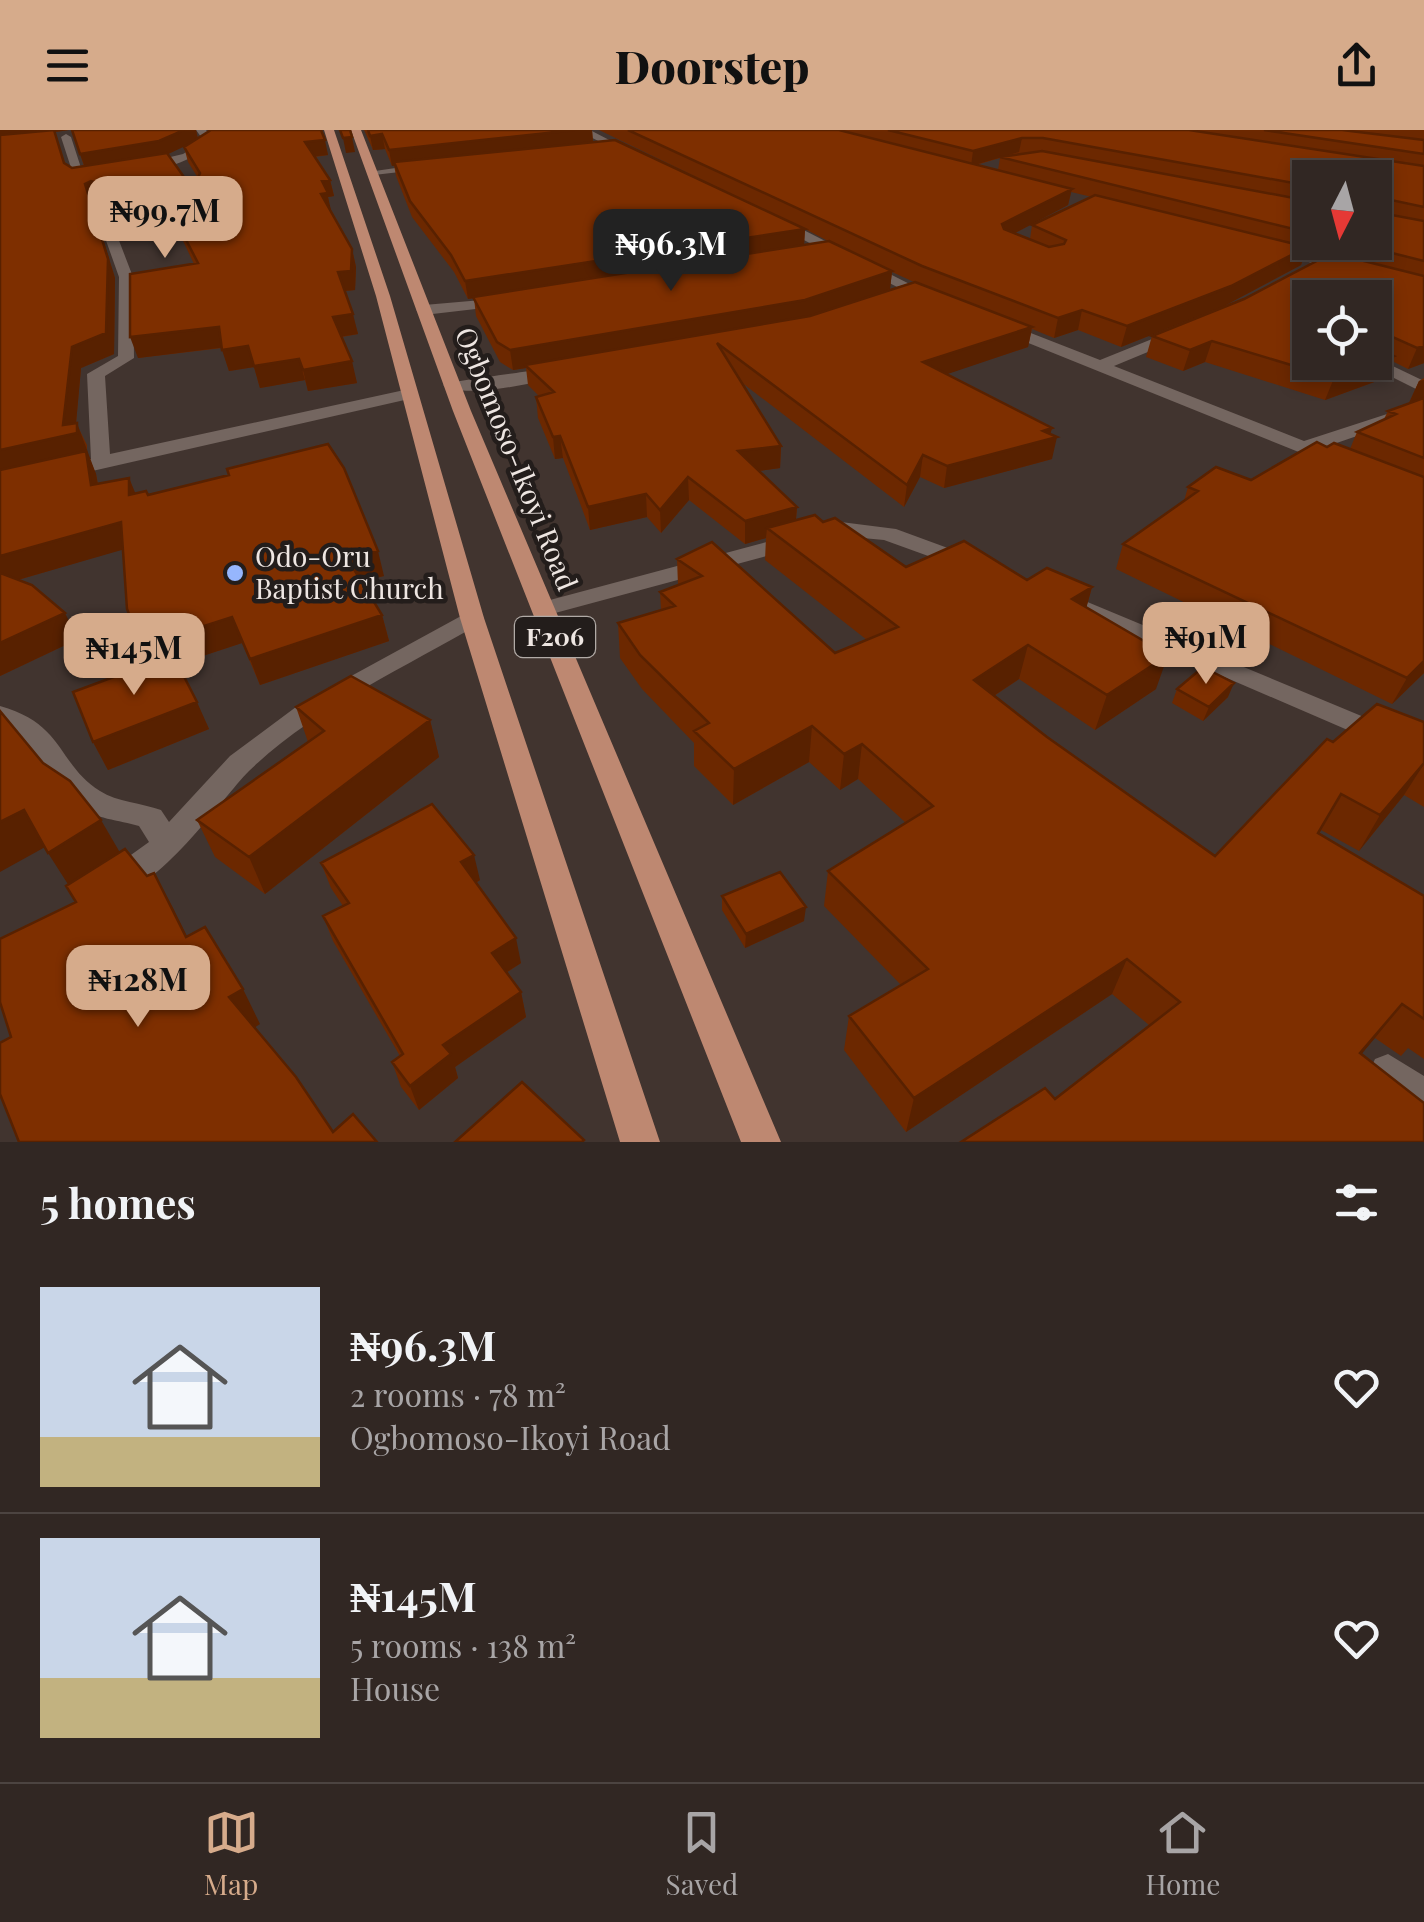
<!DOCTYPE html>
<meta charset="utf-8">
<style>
:root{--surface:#312723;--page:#392f2b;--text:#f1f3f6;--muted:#a8a5a6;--line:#4c4441;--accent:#d6ab8b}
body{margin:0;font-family:"Playfair Display",serif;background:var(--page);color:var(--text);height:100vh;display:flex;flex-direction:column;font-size:38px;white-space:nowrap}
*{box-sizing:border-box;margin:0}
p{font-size:32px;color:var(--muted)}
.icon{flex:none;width:55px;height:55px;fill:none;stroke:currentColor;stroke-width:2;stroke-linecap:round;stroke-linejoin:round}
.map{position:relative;height:1012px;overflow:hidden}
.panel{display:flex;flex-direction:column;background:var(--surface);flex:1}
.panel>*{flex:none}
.needle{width:65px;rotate:186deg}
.fabs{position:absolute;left:1292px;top:30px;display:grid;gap:20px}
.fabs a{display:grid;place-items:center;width:100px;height:100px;border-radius:0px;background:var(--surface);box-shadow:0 5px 15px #0003,0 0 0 2px var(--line);font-size:50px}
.price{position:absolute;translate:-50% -85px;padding:0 22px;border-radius:20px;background:var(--accent);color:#111;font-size:32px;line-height:65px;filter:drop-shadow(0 2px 5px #0008)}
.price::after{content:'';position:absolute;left:50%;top:60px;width:30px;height:22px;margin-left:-15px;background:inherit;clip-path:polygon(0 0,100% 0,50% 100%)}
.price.on{background:#222;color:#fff}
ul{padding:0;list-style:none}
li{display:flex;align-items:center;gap:30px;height:250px;padding:0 40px}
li+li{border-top:2px solid var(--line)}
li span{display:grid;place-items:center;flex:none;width:280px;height:200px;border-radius:0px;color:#555}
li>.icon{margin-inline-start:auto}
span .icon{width:120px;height:120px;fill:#fffc;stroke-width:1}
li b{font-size:42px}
h2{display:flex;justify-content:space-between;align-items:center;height:120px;padding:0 40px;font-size:42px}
header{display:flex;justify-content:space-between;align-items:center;height:130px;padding:0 40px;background:var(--accent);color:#111;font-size:45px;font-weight:800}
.tab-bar{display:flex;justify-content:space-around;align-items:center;height:140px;border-top:2px solid var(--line);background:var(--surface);font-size:28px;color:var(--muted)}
.tab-bar a{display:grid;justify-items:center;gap:5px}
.tab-bar .on{color:var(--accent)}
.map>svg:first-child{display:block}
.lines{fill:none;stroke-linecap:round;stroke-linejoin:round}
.minor{fill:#746660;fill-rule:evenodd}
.major{fill:#be8871;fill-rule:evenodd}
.wall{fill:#6c2800;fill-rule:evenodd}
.shaded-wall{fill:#582100}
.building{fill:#7e2f00;stroke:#582100;stroke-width:2.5}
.poi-dot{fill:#96b6fd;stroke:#231d1b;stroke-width:4}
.labels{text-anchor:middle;stroke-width:9;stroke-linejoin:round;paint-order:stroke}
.shield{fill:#231d1b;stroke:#b1aaa6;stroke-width:2.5}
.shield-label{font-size:25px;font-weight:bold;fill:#eee6e2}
.street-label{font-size:28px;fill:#eee6e2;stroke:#231d1b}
.poi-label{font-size:28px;fill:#eee6e2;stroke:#231d1b;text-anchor:start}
</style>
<header><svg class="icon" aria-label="menu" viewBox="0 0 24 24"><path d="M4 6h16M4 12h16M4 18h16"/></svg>Doorstep<svg class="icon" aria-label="share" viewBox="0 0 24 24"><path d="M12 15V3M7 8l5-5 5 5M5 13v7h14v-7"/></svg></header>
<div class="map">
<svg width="1424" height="1012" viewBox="0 0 1424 1012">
<rect width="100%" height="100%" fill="#41342f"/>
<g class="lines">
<path class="minor" d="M196,0H206L214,11C199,29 154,46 133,36L183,24L204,11Z
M577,0H590L640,26L631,28Z
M66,4L71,7L83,44L99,41L103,46L75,50L61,7Z
M430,33L434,38L374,45L368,42Z
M99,70L105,74L133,147L134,228L105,246L110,324L409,259L418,264L409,269L0,362V350L91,329L87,244L118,226L119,147L93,74Z
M772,88H780L939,169L927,172L772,94Z
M1274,115L1357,136L1359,139L1352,143L1269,122L1267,119Z
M505,168L510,169V175L424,185L416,180L424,175Z
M996,194H1008L1100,230L1172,201H1184V207L1114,236L1304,311L1424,272V283L1322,318L1346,331L1336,337L996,200Z
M1376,228L1424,251V263L1362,232H1375Z
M558,237L564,238V246C538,252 464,270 443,255C449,251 541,240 558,237Z
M841,392L896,399L975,428L978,433L967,440L884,410L841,406L544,486L532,479L535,474Z
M1061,461L1424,612V633L1053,473L1049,468Z
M472,480L481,483L484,488L481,493C404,538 313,579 249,641C220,670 147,778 103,763L98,754L103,745L149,712L139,696C119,690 95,689 78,676C46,653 38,613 0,596V576C65,594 57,634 100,661C117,672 142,673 161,680L169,692L230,626L300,574Z
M1388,924L1424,946V988C1403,979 1378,963 1369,942L1375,929Z"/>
<path class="major" d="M324,0H334L390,166L484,488L660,1012H620L460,488L376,166Z
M351,0H361L471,281L781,1012H741L453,281Z"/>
</g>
<path class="wall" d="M0,0H69L55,2L65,34L72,38L84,36L72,0H196L198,9L211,2L210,0H321L328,25L315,27L330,50L334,66L328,67L330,80L352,119L356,137L355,160L345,161L358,204L342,207L357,253L308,261L305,250L260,258L254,237L229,241L222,218L138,228L194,134L174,92L119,101L107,71L97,67L91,71L115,148L114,224L81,238L76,293L87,315V323L96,344L98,354L129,348L135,364L148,365L384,446L361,451L382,485L389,511L260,555L242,513L178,534L209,599L108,640L93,612L150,533L142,516L123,419L18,450L78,509L0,546ZM188,14L184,17L188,32L198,48L186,50L168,24Z
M364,0H592L593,12L775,85L599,0H1424V233L1408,239L1392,231L1385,248L1325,270L1205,232L1183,241L1146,227L1152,206L1244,169L1326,127L1306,122L1301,135L1224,176L1121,217L1078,200L1054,208L1032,199L1028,217L946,244L1052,298L1050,304L1052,329L944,358L920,347L904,377L741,252L781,316L780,338L759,341L797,377L796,390L823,392L906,437L1092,457L1086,478L1156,559L1095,600L1019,549L994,566L1047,607L1215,726L1333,612L1424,592V677L1404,665L1359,721L1321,700L1319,704L1424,766V929L1408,918L1401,926L1375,908L1055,969L1149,895L1112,864L906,1002L844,920L849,886L901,855L824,776L828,741L906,693L858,649L840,660L809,632L733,675L694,636V613L642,559L620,528L618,493L661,480L660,462L678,455L677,429L835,523L867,510L765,430L766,408L745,414L689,370L661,403L647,387L590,400L563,328L555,329L538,288L536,267L539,266L528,255L526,238L513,240L500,232L476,186L474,168L468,169L454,142L412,87L396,46L394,35L392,36L385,19L373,20ZM1000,28L998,40L976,35ZM1310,48L1375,112H1310ZM1071,62L1092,67L1032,95L1030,109L1015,103L1068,75ZM805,99L828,111L804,115ZM892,142L914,152L890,159Z
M1424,248V543L1392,574L1116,439L1123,414L1184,371L1188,357L1251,350L1327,317L1350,319L1357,302L1384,289L1388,281L1409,273L1419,251Z
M1177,559L1228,567L1203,591L1172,573Z
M296,577L430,590L439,627L265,764L215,727L197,690L308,612Z
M321,733L480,750L476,753L521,833L506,843L521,862L526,887L455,937L458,948L419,980L401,957L392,932L400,926L333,811L323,786L343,776L331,758Z
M722,766L804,791L745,818L722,780Z"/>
<path class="shaded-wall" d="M0,0H69L55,2L69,49L0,8Z
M184,0H196L198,10L164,26L86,40L80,24Z
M573,0H592L593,13L392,36L389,20Z
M382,4L385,19L373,20L370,6Z
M352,7L355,22L346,23L343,8Z
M1022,8L1019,22L971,36L973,21Z
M325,10L328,25L308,27L305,12Z
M330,50L334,66L328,67L331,80L325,81L321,64L322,51Z
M91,51L97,67L91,71L115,148L114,224L81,238L75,304L77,293L96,344L102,379L0,346V320L63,295L85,54Z
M1072,59L1068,75L998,112L1002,94Z
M168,75L174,92L119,101L113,83Z
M805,99L804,115L468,169L465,151Z
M1307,117L1301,135L1224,176L1121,217L1127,196Z
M352,119L356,137L355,160L343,161L338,142Z
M892,141L890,159L804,189L525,235L526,238L513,240L510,220Z
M1082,180L1078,200L1054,208L1058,188Z
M353,184L358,204L338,207L333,187Z
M219,197L226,217L138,228L130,207Z
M1032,197L1028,217L921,253L923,232Z
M1386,204L1378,225H1375V206Z
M1212,211L1205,232L1183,241L1190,220Z
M248,216L299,229L305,250L260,258L254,237L229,241L222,220Z
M1424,216V233L1408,239L1417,218Z
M1394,226L1385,248L1325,270L1334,248Z
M352,231L357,253L308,261L303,240Z
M1424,250V269L1409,273L1419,251Z
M1052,298L1049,309L1057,307L1052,329L944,358L947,336Z
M560,306L563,328L555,329L553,307Z
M781,316L780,338L738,344V321Z
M923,325L920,347L904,377L907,355Z
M688,347L689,370L661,403L660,380Z
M129,348L139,372L129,365Z
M646,364L647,387L590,400L588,377Z
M797,377L795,400L767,398L766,408L745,414V391Z
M121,392L132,417L0,455V426Z
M378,421L384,446L354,453L347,428Z
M1092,457L1083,490L1072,469Z
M65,483L78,509L0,546V513Z
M382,485L389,511L260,555L250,529Z
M232,487L242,513L154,542L142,516Z
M1028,515L1019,549L966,584L974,550Z
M1168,525L1156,559L1095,600L1107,565Z
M1424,531V543L1392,574L1407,548Z
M1234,553L1228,567L1203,591L1209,577Z
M197,572L209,599L108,640L93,612Z
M430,590L439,627L265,764L249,727Z
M812,596L809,632L733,675L734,639Z
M862,614L858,649L840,660L844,624Z
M1424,634L1404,665L1359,721L1380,685Z
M24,680L47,716L0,742V692Z
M101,690L122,726L71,759L48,723Z
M474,725L480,750L467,758L461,732Z
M154,743L173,778L205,843L186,807Z
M806,777L804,791L745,818L746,804Z
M516,808L521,833L497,848L492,823Z
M1127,829L1112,864L906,1002L914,968Z
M243,859L260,894L248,902L229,867Z
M521,862L526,887L455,937L458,948L419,980L410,956L443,915Z
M1402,874L1375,908L1334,957L1360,923Z"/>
<path class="building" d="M54,0L64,33L72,38L167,23L186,50L198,48L200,43L184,17L211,0H321L325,10L305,12L330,50L322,51L328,63L321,64L352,119L351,141L338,142L353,184L333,187L352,231L303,240L299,229L254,236L248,216L222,220L219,197L130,207V144L198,133L168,75L113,83L101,54L91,51L85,54L108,129L106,203L72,217L63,295L77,293V303L0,320V5Z
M72,0H184L159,11L80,24Z
M340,0H350L352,7L343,8Z
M368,0H575L389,20L382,4L370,6Z
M628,0H839L1072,59L1002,94L1004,99L1049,117L1064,114L1066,110L1032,95L1095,65L1307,117L1231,156L1127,196L1082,180L1058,188L922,136Z
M888,0H1189L1424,36V77L1382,68L1378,72L1381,83L1424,91V131L1348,112H1375V48H1310V56L1043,8H1022L973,21Z
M1264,0H1342L1424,10V24Z
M615,10L805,99L465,151L451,125L410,71L394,32Z
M1042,21L1310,71V103L1000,27Z
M829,111L892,141L805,170L510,220L497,212L473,167Z
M1332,123L1424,146V216L1417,218L1386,204L1375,206V168H1310V232H1375V217L1394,226L1334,248L1212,211L1190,220L1152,206L1244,169Z
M915,152L1032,197L923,232L1052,298L1043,301L1057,307L947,336L923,325L907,355L717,213L781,316L738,321L797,377L745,391L688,347L660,380L646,364L588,377L560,306L553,307L536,267L554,262L525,235L810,186Z
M1424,268V328L1357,302L1396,284L1388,281Z
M1317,312L1327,317L1334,313L1424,347V531L1407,548L1123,414L1198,361L1188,357L1216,337L1251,350Z
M328,314L344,338L378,421L347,428L382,485L250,529L232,487L142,516L127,479L121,392L0,426V340L86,321L91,355L129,348V365L146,361L148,365L229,345L227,339Z
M815,385L823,392L835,388L906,437L964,411L1027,450L1047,438L1092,457L1072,469L1168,525L1107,565L1028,515L974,550L1047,607L1215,726L1327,609L1333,612L1377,574L1424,592V633L1380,685L1341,664L1318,703L1424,766V889L1402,874L1360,923L1424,973V1012H961L1045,958L1055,969L1180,872L1127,829L914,968L849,886L928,839L828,741L933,676L862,614L844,624L812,596L734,639L694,601L709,593L640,525L618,493L675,476L660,462L702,446L677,429L712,412L835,523L898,497L767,398Z
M0,443L32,455L65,483L0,513Z
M173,525L197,572L93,612L73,562Z
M1203,537L1234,553L1209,577L1177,559Z
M351,546L430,590L249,727L197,690L324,601L296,577Z
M0,581L43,633L70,651L101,690L48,723L24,680L0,692Z
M432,674L474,725L461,732L516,808L492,823L521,862L443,915L451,924L410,956L392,932L403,924L323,786L349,773L321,733Z
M125,719L147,746L154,743L186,807L205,797L243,859L229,867L296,947L333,1002L353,984L377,1012H19L0,964V913L11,907L0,872V809L76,772L66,756Z
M780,742L806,777L746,804L722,766Z
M522,952L584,1010L582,1012H455Z"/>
<circle class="poi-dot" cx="235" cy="443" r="10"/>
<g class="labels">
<rect class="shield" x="515" y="487" width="80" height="40" rx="8"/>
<g class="shield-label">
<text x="555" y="516">F206</text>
</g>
<g class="street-label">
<text transform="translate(516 329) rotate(68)" y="10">Ogbomoso-Ikoyi Road</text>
</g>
<g class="poi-label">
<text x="255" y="437">Odo-Oru<tspan x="255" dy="32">Baptist Church</tspan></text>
</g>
</g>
</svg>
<div class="fabs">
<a><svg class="needle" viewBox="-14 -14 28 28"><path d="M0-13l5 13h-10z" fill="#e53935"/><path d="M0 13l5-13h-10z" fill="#a8a5a6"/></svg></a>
<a><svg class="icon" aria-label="locate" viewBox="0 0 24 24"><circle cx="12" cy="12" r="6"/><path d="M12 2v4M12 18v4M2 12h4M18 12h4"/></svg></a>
</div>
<b class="price" style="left:165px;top:131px">₦99.7M</b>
<b class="price on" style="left:671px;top:164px">₦96.3M</b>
<b class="price" style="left:1206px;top:557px">₦91M</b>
<b class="price" style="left:134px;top:568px">₦145M</b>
<b class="price" style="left:138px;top:900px">₦128M</b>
</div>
<section class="panel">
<h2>5 homes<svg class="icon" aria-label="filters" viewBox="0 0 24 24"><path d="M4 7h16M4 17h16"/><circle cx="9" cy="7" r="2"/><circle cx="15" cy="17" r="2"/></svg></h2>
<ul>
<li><span style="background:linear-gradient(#c9d6e8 75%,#c2b280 0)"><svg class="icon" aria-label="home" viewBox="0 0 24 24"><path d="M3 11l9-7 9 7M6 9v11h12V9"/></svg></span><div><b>₦96.3M</b><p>2 rooms · 78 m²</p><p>Ogbomoso-Ikoyi Road</p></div><svg class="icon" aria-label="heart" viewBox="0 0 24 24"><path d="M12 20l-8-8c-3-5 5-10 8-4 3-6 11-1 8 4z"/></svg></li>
<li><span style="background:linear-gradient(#c9d6e8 70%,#c2b280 0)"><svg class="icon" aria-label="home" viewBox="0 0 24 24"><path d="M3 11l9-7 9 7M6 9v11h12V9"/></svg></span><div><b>₦145M</b><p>5 rooms · 138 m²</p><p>House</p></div><svg class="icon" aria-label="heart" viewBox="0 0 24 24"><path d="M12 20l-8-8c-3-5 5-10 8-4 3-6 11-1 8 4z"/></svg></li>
</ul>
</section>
<nav class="tab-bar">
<a class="on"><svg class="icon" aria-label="map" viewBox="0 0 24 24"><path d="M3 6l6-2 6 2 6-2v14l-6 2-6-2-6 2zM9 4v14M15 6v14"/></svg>Map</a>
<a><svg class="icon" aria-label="saved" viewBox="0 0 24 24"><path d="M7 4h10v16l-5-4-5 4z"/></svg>Saved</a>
<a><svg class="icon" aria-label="home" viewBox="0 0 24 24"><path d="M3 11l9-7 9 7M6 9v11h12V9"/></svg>Home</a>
</nav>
